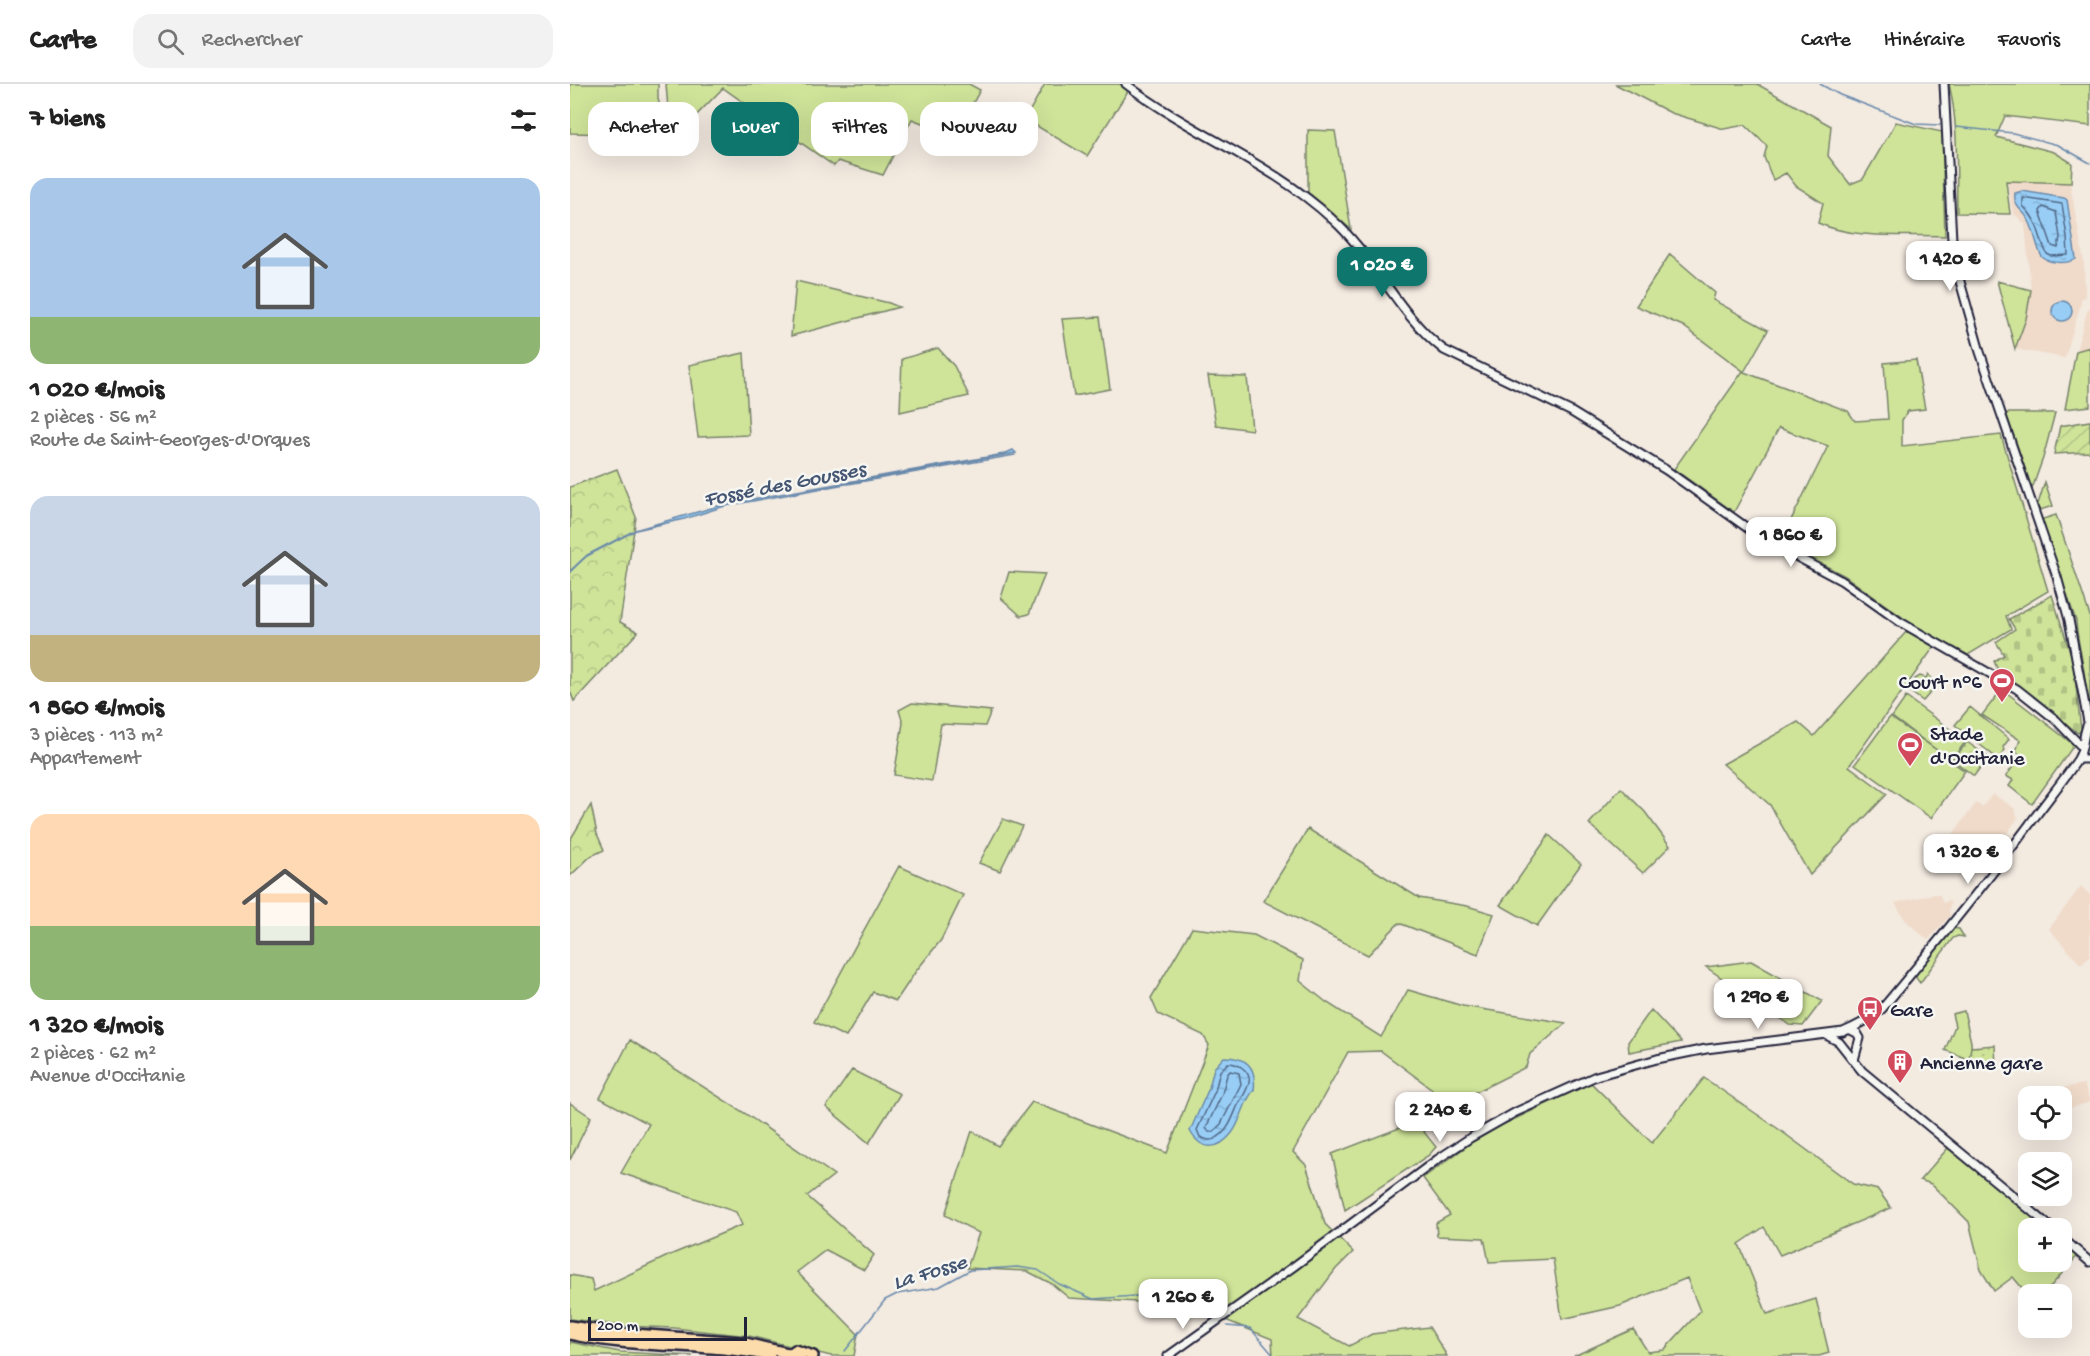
<!DOCTYPE html>
<html lang="fr">
<meta charset="utf-8">
<style>
:root{--surface:#fff;--page:#f2f2f2;--text:#222;--muted:#767676;--line:#e0e0e0;--accent:#0f766e}
body{margin:0;font-family:"Gochi Hand",sans-serif;background:var(--page);color:var(--text);height:100vh;display:flex;flex-direction:column;font-size:22px;white-space:nowrap}
*{box-sizing:border-box;margin:0}
p{font-size:20px;color:var(--muted)}
.icon{flex:none;width:33px;height:33px;fill:none;stroke:currentColor;stroke-width:2;stroke-linecap:round;stroke-linejoin:round}
.map{position:relative;flex:1;overflow:hidden}
.sheet{display:flex;flex-direction:column;background:var(--surface);width:570px}
.sheet>*{flex:none}
.hud{position:absolute;left:18px;top:18px;width:570px;height:54px;display:flex;gap:12px}
.fabs{position:absolute;left:1448px;top:1002px;display:grid;gap:12px}
.fabs a{display:grid;place-items:center;width:54px;height:54px;border-radius:12px;background:var(--surface);box-shadow:0 6px 24px #0002;font-size:30px}
.scale{position:absolute;left:18px;bottom:15px;width:159px;box-sizing:border-box;padding-left:6px;border:3px solid #22223b;border-top:0;font-size:16px;line-height:21px;white-space:nowrap;color:#22223b;-webkit-text-stroke:4px #f6f6f2;paint-order:stroke}
.price{position:absolute;translate:-50% -51px;padding:0 14px;border-radius:12px;background:#fff;color:#222;font-size:20px;line-height:39px;filter:drop-shadow(0 2px 3px #0008)}
.price::after{content:'';position:absolute;left:50%;top:36px;width:18px;height:14px;margin-left:-9px;background:inherit;clip-path:polygon(0 0,100% 0,50% 100%)}
.price.on{background:var(--accent);color:#fff}
ul{padding:0;list-style:none}
li{display:grid;align-content:center;gap:12px;height:318px;padding:0 30px}
li span{display:grid;place-items:center;height:186px;border-radius:18px;color:#555}
li>.icon{margin-inline-start:auto}
span .icon{width:108px;height:108px;fill:#fffc;stroke-width:1}
li b{font-size:26px}
h2{display:flex;justify-content:space-between;align-items:center;height:72px;padding:0 30px;font-size:26px}
.pill{padding:0 21px;border-radius:18px;background:var(--surface);box-shadow:0 6px 24px #0002;font-size:21px;line-height:54px}
.pill.on{background:var(--accent);color:#fff}
header{display:flex;align-items:center;gap:36px;box-sizing:border-box;height:84px;padding:0 30px;background:var(--surface);border-bottom:2px solid var(--line)}
header strong{font-size:28px}
nav{display:flex;gap:33px;margin-inline-start:auto;font-size:21px}
.search{width:420px;height:54px;background:var(--page);display:flex;align-items:center;gap:15px;box-sizing:border-box;padding:0 21px;border-radius:18px;color:var(--muted);font-size:22px}
main{display:flex;flex:1;min-height:0}
.map>svg:first-child{display:block}
.built{fill:#f0dbca}
.grass{fill:#cfe499;stroke:#78836a;stroke-width:1.5}
.forest{fill:url(#forest-crowns);stroke:#78836a;stroke-width:1.5}
.cemetery{fill:url(#cemetery-stones);stroke:#78836a;stroke-width:1.5}
.park{fill:url(#park-dots);stroke:#78836a;stroke-width:1.5}
.garden{fill:url(#garden-furrows);stroke:#78836a;stroke-width:1.5}
.water{fill:url(#water-ripples);stroke:#6989ab;stroke-width:1.5}
.lines{fill:none;stroke-linecap:round;stroke-linejoin:round}
.shore{stroke:#516786;stroke-width:1.5}
.stream{stroke:#6989ab;stroke-width:1.5}
.secondary-casing{stroke:#22223b;stroke-width:11}
.highway-casing{stroke:#22223b;stroke-width:14}
.secondary{stroke:#f6f6f2;stroke-width:7}
.highway{stroke:#fddcac;stroke-width:9}
.labels{text-anchor:middle;stroke-width:5;stroke-linejoin:round;paint-order:stroke}
.poi-label{font-size:21px;fill:#22223b;stroke:#f6f6f2;text-anchor:start}
.water-label{font-size:22px;font-style:italic;fill:#455673;stroke:#f6f6f2}
</style>
<header>
<strong>Carte</strong>
<div class="search"><svg class="icon" aria-label="search" viewBox="0 0 24 24"><circle cx="10" cy="10" r="6"/><path d="M15 15l6 6"/></svg>Rechercher</div>
<nav><a>Carte</a><a>Itinéraire</a><a>Favoris</a></nav>
</header>
<main>
<section class="sheet">
<h2>7 biens<svg class="icon" aria-label="filters" viewBox="0 0 24 24"><path d="M4 7h16M4 17h16"/><circle cx="9" cy="7" r="2"/><circle cx="15" cy="17" r="2"/></svg></h2>
<ul>
<li><span style="background:linear-gradient(#a9c7e8 75%,#8fb573 0)"><svg class="icon" aria-label="home" viewBox="0 0 24 24"><path d="M3 11l9-7 9 7M6 9v11h12V9"/></svg></span><div><b>1 020 €/mois</b><p>2 pièces · 56 m²</p><p>Route de Saint-Georges-d'Orques</p></div></li>
<li><span style="background:linear-gradient(#c9d6e8 75%,#c2b280 0)"><svg class="icon" aria-label="home" viewBox="0 0 24 24"><path d="M3 11l9-7 9 7M6 9v11h12V9"/></svg></span><div><b>1 860 €/mois</b><p>3 pièces · 113 m²</p><p>Appartement</p></div></li>
<li><span style="background:linear-gradient(#ffd9b3 60%,#8fb573 0)"><svg class="icon" aria-label="home" viewBox="0 0 24 24"><path d="M3 11l9-7 9 7M6 9v11h12V9"/></svg></span><div><b>1 320 €/mois</b><p>2 pièces · 62 m²</p><p>Avenue d'Occitanie</p></div></li>
</ul>
</section>
<div class="map">
<svg width="1520" height="1272" viewBox="0 0 1520 1272">
<defs>
<pattern id="forest-crowns" width="20" height="18" patternUnits="userSpaceOnUse" patternTransform="scale(1.5)"><rect width="20" height="18" fill="#cfe499"/><path d="M2 6a3 3 0 1 1 6 0M12 15a3 3 0 1 1 6 0" fill="none" stroke="#b1c385"/></pattern>
<pattern id="cemetery-stones" width="16" height="16" patternUnits="userSpaceOnUse" patternTransform="scale(1.5)"><rect width="16" height="16" fill="#cfe499"/><path d="M2 7V4a2 2 0 0 1 4 0v3zM10 15v-3a2 2 0 0 1 4 0v3z" fill="#b1c385"/></pattern>
<pattern id="park-dots" width="8" height="8" patternUnits="userSpaceOnUse" patternTransform="scale(1.5)"><rect width="8" height="8" fill="#cfe499"/><path d="M2 2h.1M6 6h.1" fill="none" stroke="#b1c385" stroke-width="1.8" stroke-linecap="round"/></pattern>
<pattern id="garden-furrows" width="10" height="10" patternUnits="userSpaceOnUse" patternTransform="scale(1.5)"><rect width="10" height="10" fill="#cfe499"/><path d="M-1 1l2-2M0 10L10 0M9 11l2-2" fill="none" stroke="#b1c385"/></pattern>
<pattern id="water-ripples" width="26" height="14" patternUnits="userSpaceOnUse" patternTransform="scale(1.5)"><rect width="26" height="14" fill="#98cef6"/><path d="M2 4q2-2 4 0t4 0M15 11q2-2 4 0t4 0" fill="none" stroke="#83b1d4"/></pattern>
</defs>
<rect width="100%" height="100%" fill="#f3eae0"/>
<filter id="ink" filterUnits="userSpaceOnUse"><feTurbulence type="fractalNoise" baseFrequency=".0167" numOctaves="2"/><feDisplacementMap in="SourceGraphic" scale="12" xChannelSelector="R" yChannelSelector="G"/><feConvolveMatrix kernelMatrix="1 2 1 2 8 2 1 2 1" color-interpolation-filters="sRGB"/></filter>
<g filter="url(#ink)">
<path class="built" d="M1437,97L1500,99L1514,179L1515,213L1511,214V219L1495,274L1445,265L1456,235L1461,206L1455,140L1443,129Z
M1520,223V263L1506,267L1517,228Z
M1423,710L1444,724L1448,734L1417,777L1392,759L1383,750L1406,719L1412,723Z
M1511,802L1520,811V872L1511,881L1479,845Z
M1364,810L1370,811L1373,819L1378,817L1381,819L1379,825L1380,832L1358,856L1336,837L1325,819Z
M1514,1000L1520,1018L1491,1027V1012H1459L1457,1007L1480,1006Z"/>
<path class="grass" d="M0,0H88V15L98,51L0,49Z
M96,0H399L410,6L385,52L342,35L313,91L268,77L264,82L153,4L114,44L106,47L99,36Z
M475,0H550L558,7L517,72L455,35Z
M1045,0H1187L1261,42L1258,72L1280,100L1293,95L1326,38L1372,48L1375,152C1334,150 1286,156 1248,139L1253,119L1226,102L1216,89L1203,96L1194,73L1197,62L1175,41L1154,45L1101,29Z
M1379,0H1520V42L1435,32L1426,53L1484,68L1502,79L1501,99L1436,97L1440,130L1387,129C1386,86 1389,41 1379,0Z
M738,46L765,47L781,145L738,110Z
M1100,170L1145,209L1143,216L1198,246L1174,288L1278,327L1285,337L1318,335L1314,279L1346,276L1355,325L1338,327L1332,336V362L1431,351L1478,507L1436,532L1441,545L1398,571L1346,543L1275,492L1210,458L1258,362L1209,344L1164,428L1104,385L1173,287L1113,242L1066,222Z
M226,197L319,219L329,223L221,252Z
M1427,197L1461,206L1456,235L1445,265Z
M530,233L540,305L504,312L492,235Z
M1520,263V322L1495,325L1506,267Z
M368,264L384,282L399,312L330,328L332,275Z
M174,269L179,351L128,353L119,281Z
M638,292L677,293L682,346L646,341Z
M1436,329H1485L1473,374L1462,405Z
M1475,398L1483,422L1470,426L1467,423Z
M1486,431L1520,532V628C1514,616 1517,607 1515,595C1513,575 1507,557 1506,537L1472,438L1473,435Z
M439,488L475,490L459,530L451,532L431,514Z
M1337,547L1364,563L1279,682L1317,710L1240,791L1200,721L1153,680L1228,638L1244,652Z
M1358,590L1367,601L1353,617L1339,607L1344,602L1345,595L1350,592L1356,594Z
M1432,605L1504,661L1462,720L1439,702L1443,696L1436,692L1451,672L1446,667L1450,656L1412,631Z
M1336,613L1396,657L1381,677L1395,687L1361,734L1285,680L1320,633L1375,672L1322,633Z
M342,619L421,627L415,642L371,640L362,697L324,691L333,639L329,626Z
M1400,623L1439,655L1433,663L1435,666L1428,675L1385,641Z
M1051,704L1075,728L1100,762L1073,789L1019,740Z
M433,735L452,742L430,787L409,779Z
M738,745L849,814L897,822L924,830L908,870L829,839L798,871L693,817Z
M979,751L1011,780L967,842L930,821Z
M329,782L393,811L371,856L346,887L326,917L303,908L276,953L244,938Z
M622,844L684,851L733,876L730,897L756,918L811,953L838,906L893,922L996,939L960,970L956,983L846,1038L866,1063L859,1071L775,1126L762,1070L845,1038L862,1005L811,967L778,968L723,1068L736,1081L755,1140L783,1168L766,1185L728,1235L779,1262L802,1250L859,1243L877,1272H703L702,1255L619,1221L499,1214L482,1200L457,1187L397,1184L409,1149L375,1131L402,1047L428,1062L462,1018L597,1069L639,961L633,951L588,930L581,914Z
M1382,844L1389,845L1394,853L1388,852L1383,854L1350,899L1344,891Z
M1181,877L1252,917L1233,942L1220,941L1136,883Z
M1081,926L1111,958L1059,968L1058,958Z
M1394,927L1401,958L1402,977L1375,966L1385,942L1382,930Z
M60,956L176,1030L264,1091L237,1112L304,1171L294,1186L256,1166L227,1188L288,1250L284,1272H261L179,1252L104,1244L53,1242L0,1235V1191L21,1195L24,1207L100,1171L172,1141L166,1128L51,1089L79,1040L30,1014Z
M282,986L330,1010L299,1059L256,1023Z
M1134,994L1207,1044L1283,1100L1308,1106L1321,1124L1210,1171L1194,1143L1169,1160L1197,1230L1246,1215L1259,1269L1249,1272H1004L1063,1245L1078,1268L1094,1266L1130,1227L1117,1194L1050,1222L992,1235L983,1175L919,1178L914,1154L867,1152L866,1139L880,1131L853,1094L904,1057L932,1041L1021,999L1082,1059Z
M0,1019L21,1033L0,1076Z
M1378,1064L1477,1144H1458V1178H1491V1156L1508,1171L1474,1210L1458,1211L1443,1193L1424,1207L1411,1186L1399,1138L1361,1100L1350,1096Z"/>
<path class="forest" d="M47,385L66,433L50,538L68,548L4,617L0,607V403Z
M21,721L27,750L34,766L21,772L0,792V756Z
M0,1258L50,1268L123,1272H0Z"/>
<path class="cemetery" d="M1482,511L1503,577L1511,646L1508,649L1452,605L1430,591L1424,577L1434,571L1426,558L1445,545L1439,535Z"/>
<path class="park" d="M1397,658L1418,673L1404,692L1383,676Z
M1425,961L1426,985L1399,974L1401,963Z"/>
<path class="garden" d="M1520,337V368L1484,370L1490,342Z"/>
<path class="water" d="M1452,107L1494,114L1497,116L1506,175C1500,179 1481,181 1472,173C1466,162 1465,148 1459,137C1454,125 1443,125 1445,109Z
M1482 227a10 10 0 1 1 20 0a10 10 0 1 1-20 0Z
M443,366L446,369L155,422L114,435L66,446L17,472L0,487L17,471L65,446L155,420L434,370Z
M654,973C676,973 687,982 684,1006C673,1018 672,1036 662,1049C648,1067 631,1067 620,1047L639,1004L644,984Z"/>
<g class="lines">
<path class="shore" d="M1453,114L1492,120L1497,153L1498,171L1481,172L1477,170C1467,150 1470,138 1453,122Z
M1473,123L1486,128L1490,153L1488,164L1482,162L1470,127Z
M658,979C670,979 685,990 677,1004C675,1010 671,1015 668,1021C663,1032 659,1046 648,1053C641,1058 637,1056 630,1053L627,1046L645,1007L650,987Z
M660,987L669,989L671,1000L651,1040L643,1048H639L636,1044L652,1010L657,991Z"/>
<path class="stream" d="M1250,0L1270,11L1346,40L1370,41
M1386,43L1443,49L1488,61L1520,79
M278,400L445,371
M0,488L13,475
M657,1242L680,1244L704,1272
M275,1267L315,1216L327,1210L369,1203L400,1186L447,1183L468,1186L489,1200L523,1215L565,1212L600,1214L625,1220L647,1231"/>
<defs>
<path id="secondary" d="M556,0C621,50 702,79 762,135C805,173 828,231 874,266L1000,327L1096,386L1190,453L1272,497L1330,538L1447,605L1486,636L1512,663
M1374,0L1382,156L1389,194L1410,268L1487,493L1499,536L1518,638
M1508,675H1520
M1281,946L1287,949L1290,954L1284,976
M1256,951L1269,958L1292,987L1482,1144
M1491,1153L1520,1178
M598,1272L723,1183L868,1075L900,1054L946,1028L1026,992L1087,975L1136,965L1273,948C1287,942 1299,936 1311,926C1362,865 1412,804 1459,741C1475,719 1493,697 1508,675C1515,664 1512,646 1520,636"/>
<path id="highway" d="M0,1242L37,1248L171,1258L230,1272
M0,1250C65,1265 134,1258 200,1272
M225,1266L243,1272"/>
</defs>
<use href="#secondary" class="secondary-casing"/>
<use href="#highway" class="highway-casing"/>
<use href="#secondary" class="secondary"/>
<use href="#highway" class="highway"/>
</g>
</g>
<defs>
<symbol id="stadium-pin" viewBox="-11 -11 22 30"><path d="M0 17L-7.5 6A9.5 9.5 0 1 1 7.5 6Z" fill="#d1495b" stroke="#f6f6f2"/><path d="M0-5a6.5 5 0 1 0 0 10a6.5 5 0 1 0 0-10ZM-3.5-1.8h7v3.6h-7Z" fill="#fff"/></symbol>
<symbol id="bus-pin" viewBox="-11 -11 22 30"><path d="M0 17L-7.5 6A9.5 9.5 0 1 1 7.5 6Z" fill="#d1495b" stroke="#f6f6f2"/><path d="M-5-6H5V4H4V6H2V4H-2V6H-4V4H-5ZM-3.5-4V0h7V-4ZM-3.5 1.2v1.5H-2V1.2ZM2 1.2v1.5H3.5V1.2Z" fill="#fff"/></symbol>
<symbol id="building-pin" viewBox="-11 -11 22 30"><path d="M0 17L-7.5 6A9.5 9.5 0 1 1 7.5 6Z" fill="#d1495b" stroke="#f6f6f2"/><path d="M-4-6H4V6H1V3H-1V6H-4ZM-2.5-4.3h1.7v1.8h-1.7ZM.8-4.3h1.7v1.8H.8ZM-2.5-1h1.7V.8h-1.7ZM.8-1h1.7V.8H.8Z" fill="#fff"/></symbol>
</defs>
<g fill-rule="evenodd">
<use href="#stadium-pin" x="1417" y="582" width="30" height="40"/>
<use href="#stadium-pin" x="1325" y="646" width="30" height="40"/>
<use href="#bus-pin" x="1285" y="910" width="30" height="40"/>
<use href="#building-pin" x="1315" y="963" width="30" height="40"/>
</g>
<g class="labels">
<g class="poi-label">
<text x="1412" y="604" text-anchor="end">Court n°6</text>
<text x="1360" y="656">Stade<tspan x="1360" dy="24">d'Occitanie</tspan></text>
<text x="1320" y="932">Gare</text>
<text x="1350" y="985">Ancienne gare</text>
</g>
<g class="water-label">
<text transform="translate(214 398) rotate(-11)" y="8">Fossé des Gousses</text>
<text transform="translate(359 1186) rotate(-17)" y="8">La Fosse</text>
</g>
</g>
</svg>
<div class="fabs">
<a><svg class="icon" aria-label="locate" viewBox="0 0 24 24"><circle cx="12" cy="12" r="6"/><path d="M12 2v4M12 18v4M2 12h4M18 12h4"/></svg></a>
<a><svg class="icon" aria-label="layers" viewBox="0 0 24 24"><path d="M12 4l9 5-9 5-9-5zM3 14l9 5 9-5"/></svg></a>
<a>+</a>
<a>−</a>
</div>
<div class="scale">200 m</div>
<b class="price" style="left:1380px;top:208px">1 420 €</b>
<b class="price on" style="left:812px;top:214px">1 020 €</b>
<b class="price" style="left:1221px;top:484px">1 860 €</b>
<b class="price" style="left:1398px;top:801px">1 320 €</b>
<b class="price" style="left:1188px;top:946px">1 290 €</b>
<b class="price" style="left:870px;top:1059px">2 240 €</b>
<b class="price" style="left:613px;top:1246px">1 260 €</b>
<div class="hud">
<a class="pill">Acheter</a>
<a class="pill on">Louer</a>
<a class="pill">Filtres</a>
<a class="pill">Nouveau</a>
</div>
</div>
</main>
